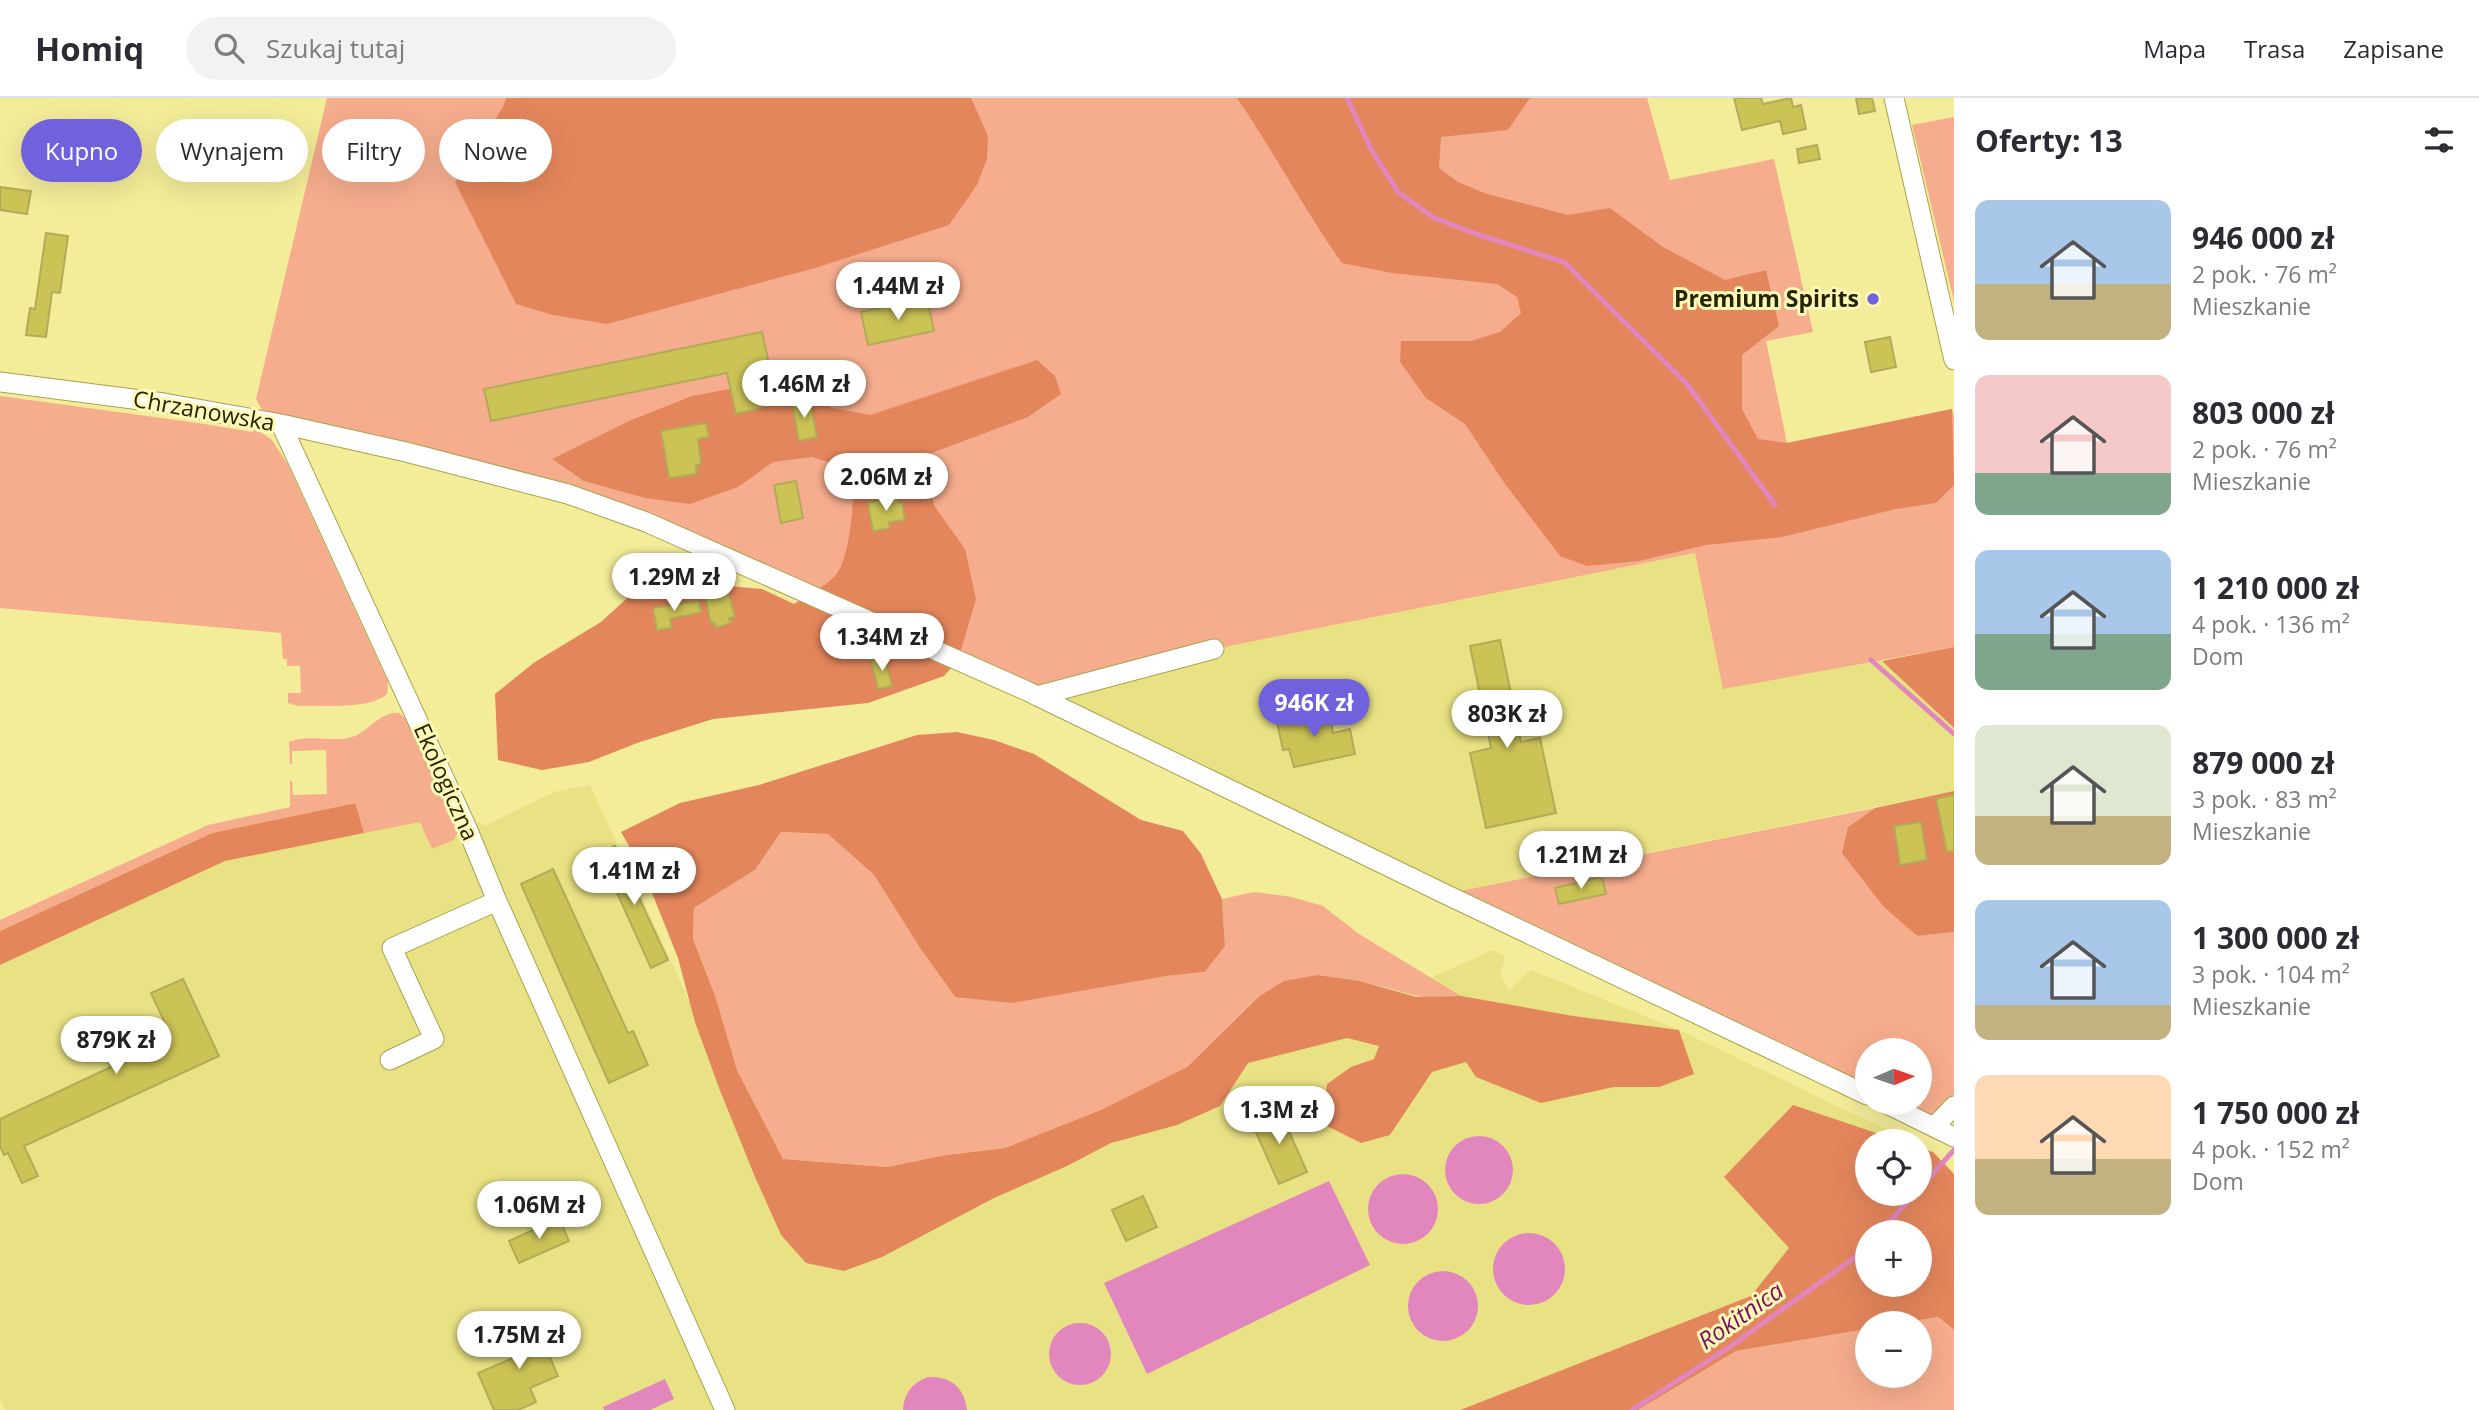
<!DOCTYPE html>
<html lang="pl">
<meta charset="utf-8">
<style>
:root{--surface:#fff;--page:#f2f2f3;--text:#2b2b33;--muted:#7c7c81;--line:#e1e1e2;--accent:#7062dc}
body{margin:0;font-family:"Open Sans",sans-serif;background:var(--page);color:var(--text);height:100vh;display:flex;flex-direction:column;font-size:26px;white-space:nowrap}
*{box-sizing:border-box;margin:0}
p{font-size:23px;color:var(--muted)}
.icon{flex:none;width:38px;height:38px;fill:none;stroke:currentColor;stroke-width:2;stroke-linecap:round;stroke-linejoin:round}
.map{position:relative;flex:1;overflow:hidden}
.drawer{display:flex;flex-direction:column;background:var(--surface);width:525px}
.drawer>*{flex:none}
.hud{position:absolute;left:21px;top:21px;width:665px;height:63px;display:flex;gap:14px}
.needle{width:46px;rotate:88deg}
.fabs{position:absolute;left:1855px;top:940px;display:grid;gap:14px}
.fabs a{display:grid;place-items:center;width:77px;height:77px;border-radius:50%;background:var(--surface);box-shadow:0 7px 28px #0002;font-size:35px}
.price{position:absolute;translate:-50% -60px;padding:0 16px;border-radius:24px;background:#fff;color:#222;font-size:23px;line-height:46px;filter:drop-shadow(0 2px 4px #0008)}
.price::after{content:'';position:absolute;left:50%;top:42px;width:21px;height:16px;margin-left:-10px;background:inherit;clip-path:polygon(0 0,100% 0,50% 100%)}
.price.active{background:var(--accent);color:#fff}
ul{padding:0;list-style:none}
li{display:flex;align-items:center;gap:21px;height:175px;padding:0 21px}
li span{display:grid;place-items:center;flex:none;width:196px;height:140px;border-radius:14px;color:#555}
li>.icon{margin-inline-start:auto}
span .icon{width:84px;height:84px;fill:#fffc;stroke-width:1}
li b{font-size:30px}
h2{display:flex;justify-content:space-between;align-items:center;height:84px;padding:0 21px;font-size:30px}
.pill{padding:0 24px;border-radius:32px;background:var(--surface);box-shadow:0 7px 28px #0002;font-size:24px;line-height:63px}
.pill.active{background:var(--accent);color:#fff}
header{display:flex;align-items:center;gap:42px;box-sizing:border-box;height:98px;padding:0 35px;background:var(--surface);border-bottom:2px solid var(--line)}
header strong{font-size:33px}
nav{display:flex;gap:38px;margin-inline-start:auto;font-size:24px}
.search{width:490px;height:63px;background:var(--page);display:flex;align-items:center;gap:18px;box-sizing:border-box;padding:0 24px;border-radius:38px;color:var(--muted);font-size:26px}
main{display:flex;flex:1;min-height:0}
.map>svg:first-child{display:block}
.built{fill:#e9e284}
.green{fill:#f6ad8d}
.forest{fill:#e4865c;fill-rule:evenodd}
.water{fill:#e287bd}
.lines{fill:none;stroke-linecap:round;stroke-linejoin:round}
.stream{stroke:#e287bd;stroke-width:5}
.building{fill:#ccc357;stroke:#b2ab58;stroke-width:2}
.minor-casing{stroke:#a9a24f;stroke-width:21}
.minor{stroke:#fff;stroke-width:19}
.poi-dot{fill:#7062dc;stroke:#fef9b6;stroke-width:2.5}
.labels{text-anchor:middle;stroke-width:6;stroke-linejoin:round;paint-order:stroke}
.poi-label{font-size:23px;font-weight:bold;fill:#262300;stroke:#fef9b6;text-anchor:end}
.street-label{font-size:23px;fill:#262300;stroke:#fef9b6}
.water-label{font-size:24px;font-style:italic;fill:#7c0e5b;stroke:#fef9b6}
</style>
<header>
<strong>Homiq</strong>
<div class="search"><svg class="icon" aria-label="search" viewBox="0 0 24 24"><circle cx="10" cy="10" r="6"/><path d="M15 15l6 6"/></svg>Szukaj tutaj</div>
<nav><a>Mapa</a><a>Trasa</a><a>Zapisane</a></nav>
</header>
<main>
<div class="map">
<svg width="1954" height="1312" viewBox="0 0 1954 1312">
<rect width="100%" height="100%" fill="#f3ec98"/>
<path class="built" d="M1696,455L1723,591L1883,562L1954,629V693L1445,796L1037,598L1214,551Z
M590,687L807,1160L1493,852L1505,859L1500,877L1509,892L1531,872L1679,932L1910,1043H1867V1096L1827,1169L1460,1312H5L0,1300V867L225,763L420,723L432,751L454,742L458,734L480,724L485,728L554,694Z"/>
<path class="green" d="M327,0H1647L1670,82L1774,61L1813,234L1766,243L1787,345L1952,311L1954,319V549L1723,591L1695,455L1214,551L1037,598L646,424L269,324L256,301Z
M1954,19V203L1912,27Z
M0,298L198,325L253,334L254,330L272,342L288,367L388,584L387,596C370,612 322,607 298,608L288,605V595H301L300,568H287V561H283L281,535L0,510Z
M393,615H399L405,620L458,734L454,742L432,751L420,724L364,735L354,705L212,735L0,833V822L208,727L290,709V683H292L293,697L327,696L326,652L292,653V666H290L289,644C309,635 335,646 355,638C369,632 374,620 393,615Z
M1875,710L1848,729L1916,838L1954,834V1008L1934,1029L1883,1005L1920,1004V952H1867V997L1445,796Z
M781,734L828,736L874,777L920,850L955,899L1205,874L1225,848L1222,801L1254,794L1292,799L1323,808L1359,836L1461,898L1422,899L1360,883L1318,877L1257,899L1187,969L1103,1011L1005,1050L946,1057L887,1069L783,1061L737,972L716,900L693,841L694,810L755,772Z
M1938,1219L1954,1232V1312H1638L1736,1253L1867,1231V1278H1920V1225H1900Z"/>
<path class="forest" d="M506,0H971L988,38L987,61L977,87L949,127L815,170L607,226L553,217L516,206L455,84L503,9Z
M1237,0H1530L1508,32L1441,39L1439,70L1458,84L1487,96L1568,117L1610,110L1663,149L1725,182L1766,172L1779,228L1742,257V311L1758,341L1787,345L1952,311L1954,387L1936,405L1896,411L1782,439L1706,447L1639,463L1587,468L1560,458L1505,386L1465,326L1426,300L1400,264L1401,243H1471L1500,234L1521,215L1517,199L1497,186L1392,175L1342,165C1304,111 1274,54 1237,0Z
M1037,262L1055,278L1061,296L1028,319L918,360L935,409L965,451L976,501L958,562L944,578L868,605L713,621L637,645L589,664L542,672L498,662L495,596L535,564L601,524L648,481L762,491L794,506C807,498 824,489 835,478C851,461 854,397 854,372L812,359L773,364L738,389L690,406L645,400L584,383L552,361L629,323L692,298L788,280L832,310L870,317Z
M1954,549V630L1882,563Z
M957,634L994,642L1034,656L1141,722L1183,733L1201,756L1222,801L1225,848L1205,874L1166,878L1012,905L955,899L920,850L874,777L828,736L781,734L755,772L694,810L693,841L716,900L737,972L783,1061L887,1069L946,1057L1005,1050L1103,1011L1187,969L1258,899L1284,883L1318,877L1360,883L1416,899L1461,898L1573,918L1679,932L1694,976L1659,989H1614L1541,1005L1476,979L1466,964L1432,974L1390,1037L1361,1045L1323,1026L1327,986L1351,969L1374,961L1379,948L1347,940L1248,965L1220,1008L1177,1027L1111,1045L1067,1068L994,1100L882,1159L844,1173L806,1165L781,1137L755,1079L719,990L695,924L678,860L643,772L621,734L680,705L759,687L917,637Z
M1954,693V834L1917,838L1883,808L1842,755L1848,729L1875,710Z
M355,705L364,735L225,763L0,867V833L212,735Z
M1793,1007L1900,1043H1867V1096H1920V1050L1933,1054L1954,1076V1232L1938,1219L1900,1225H1867V1231L1736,1253L1638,1312H1460L1751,1198L1789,1150L1724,1079ZM1867,1134H1920V1186H1867Z"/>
<path class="water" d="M1445 1072a34 34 0 1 1 68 0a34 34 0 1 1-68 0Z
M1368 1111a35 35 0 1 1 70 0a35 35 0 1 1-70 0Z
M1329,1083L1370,1167L1147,1276L1104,1185Z
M1493 1171a36 36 0 1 1 72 0a36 36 0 1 1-72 0Z
M1408 1208a35 35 0 1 1 70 0a35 35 0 1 1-70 0Z
M1049 1256a31 31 0 1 1 62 0a31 31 0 1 1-62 0Z
M928,1279C951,1278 964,1289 967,1312H903C904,1295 912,1285 928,1279Z
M665,1281L674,1301L650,1312H604L603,1309Z"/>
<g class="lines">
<path class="stream" d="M1347,0L1371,51L1398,94L1434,120L1479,137L1564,164L1687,286L1775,407
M1871,562L1954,636
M1920,1090L1954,1052
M1880,1134L1915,1096
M1632,1312L1731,1248L1850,1163L1867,1148"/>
</g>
<path class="building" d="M1734,0H1761L1763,6L1791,0L1793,9L1801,7L1806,31L1783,36L1780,23L1742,32Z
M1856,0H1872L1875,13L1859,16Z
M1817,47L1820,61L1799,65L1797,51Z
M0,89L31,93L27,116L0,112Z
M46,135L68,138L60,195L52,194L46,239L26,237L30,210L35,211Z
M927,200L934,233L868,247L861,214Z
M762,234L769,266L760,268L769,308L736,316L727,275L491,323L484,291Z
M1890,239L1896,269L1871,274L1865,244Z
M810,302L817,339L799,343L792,305Z
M706,325L709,339L698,341L701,366L696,367L697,376L669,380L661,333Z
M796,383L803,420L781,425L774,387Z
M897,397L898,405H902L905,422L889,424L890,430L873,433L868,405Z
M728,493L735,519L729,520L731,525L716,530L714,524L711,525L705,499Z
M699,503L701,514L670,521L672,530L657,532L653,510Z
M1500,542L1521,644L1540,640L1556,715L1486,730L1470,655L1491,650L1470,548Z
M885,559L892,588L878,591L871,562Z
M1329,613L1333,635L1350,631L1355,656L1294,669L1289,651L1283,652L1277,624Z
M1954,697V753L1947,754L1936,701Z
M1921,724L1927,762L1900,767L1894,728Z
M615,748L668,862L651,870L599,755Z
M553,771L628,935L633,933L648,967L609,985L521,786Z
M1602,779L1606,796L1559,806L1555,790Z
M183,881L219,958L24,1048L38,1078L22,1085L8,1055L4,1057L0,1048V1021L111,969L103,952L120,944L121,946L165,925L151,895Z
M1279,1011L1307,1074L1279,1086L1251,1023Z
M1143,1098L1157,1129L1126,1143L1112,1112Z
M559,1120L569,1143L519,1165L509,1143Z
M534,1222L558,1278L530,1290L536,1304L518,1312H494L478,1275L518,1258L507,1234Z"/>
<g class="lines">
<defs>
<path id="minor" d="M1894,0L1954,262
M0,284L164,305L281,326L406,354L568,396L646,424L1027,593L1445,796L1867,997
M281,326L467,730L497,803L392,850L434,941L390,962
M1037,598L1214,551
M497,803L725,1312
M1883,1004L1954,1039
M1934,1029L1954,1008"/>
</defs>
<use href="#minor" class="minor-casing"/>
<use href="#minor" class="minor"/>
</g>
<circle class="poi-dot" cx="1873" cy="201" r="7"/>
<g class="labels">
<g class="poi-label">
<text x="1859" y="209">Premium Spirits</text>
</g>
<g class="street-label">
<text transform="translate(204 313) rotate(10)" y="8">Chrzanowska</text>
<text transform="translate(446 684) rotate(66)" y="8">Ekologiczna</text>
</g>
<g class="water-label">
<text transform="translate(1741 1218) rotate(-35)" y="8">Rokitnica</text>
</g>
</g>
</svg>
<div class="fabs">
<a><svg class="needle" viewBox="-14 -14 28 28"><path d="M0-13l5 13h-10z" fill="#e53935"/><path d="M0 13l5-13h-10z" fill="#7c7c81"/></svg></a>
<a><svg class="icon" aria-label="locate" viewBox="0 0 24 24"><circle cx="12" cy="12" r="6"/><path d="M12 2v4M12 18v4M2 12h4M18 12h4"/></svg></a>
<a>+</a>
<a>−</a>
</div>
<b class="price" style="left:898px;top:224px">1.44M zł</b>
<b class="price" style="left:804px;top:322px">1.46M zł</b>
<b class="price" style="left:886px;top:415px">2.06M zł</b>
<b class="price" style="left:674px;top:515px">1.29M zł</b>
<b class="price" style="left:882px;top:575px">1.34M zł</b>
<b class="price active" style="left:1314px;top:641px">946K zł</b>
<b class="price" style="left:1507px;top:652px">803K zł</b>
<b class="price" style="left:1581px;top:793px">1.21M zł</b>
<b class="price" style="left:634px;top:809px">1.41M zł</b>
<b class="price" style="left:116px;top:978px">879K zł</b>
<b class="price" style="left:1279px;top:1048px">1.3M zł</b>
<b class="price" style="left:539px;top:1143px">1.06M zł</b>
<b class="price" style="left:519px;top:1273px">1.75M zł</b>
<div class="hud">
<a class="pill active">Kupno</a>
<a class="pill">Wynajem</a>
<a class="pill">Filtry</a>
<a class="pill">Nowe</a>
</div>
</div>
<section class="drawer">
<h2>Oferty: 13<svg class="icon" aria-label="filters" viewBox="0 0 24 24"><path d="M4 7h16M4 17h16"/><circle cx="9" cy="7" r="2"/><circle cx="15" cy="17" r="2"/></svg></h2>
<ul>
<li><span style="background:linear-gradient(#a9c7e8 60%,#c2b280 0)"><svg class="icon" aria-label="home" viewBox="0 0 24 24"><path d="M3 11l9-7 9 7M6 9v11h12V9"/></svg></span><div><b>946 000 zł</b><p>2 pok. · 76 m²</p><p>Mieszkanie</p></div></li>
<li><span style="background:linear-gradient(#f6c9c9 70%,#7fa58c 0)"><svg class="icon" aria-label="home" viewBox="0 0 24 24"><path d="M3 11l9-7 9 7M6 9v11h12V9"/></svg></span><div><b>803 000 zł</b><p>2 pok. · 76 m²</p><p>Mieszkanie</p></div></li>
<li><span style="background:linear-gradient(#a9c7e8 60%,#7fa58c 0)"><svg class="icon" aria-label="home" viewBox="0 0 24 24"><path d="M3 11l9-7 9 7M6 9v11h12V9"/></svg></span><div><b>1 210 000 zł</b><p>4 pok. · 136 m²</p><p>Dom</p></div></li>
<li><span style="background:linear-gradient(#dfe7d0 65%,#c2b280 0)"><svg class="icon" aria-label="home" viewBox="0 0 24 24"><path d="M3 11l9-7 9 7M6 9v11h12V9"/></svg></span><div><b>879 000 zł</b><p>3 pok. · 83 m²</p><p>Mieszkanie</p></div></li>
<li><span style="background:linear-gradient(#a9c7e8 75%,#c2b280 0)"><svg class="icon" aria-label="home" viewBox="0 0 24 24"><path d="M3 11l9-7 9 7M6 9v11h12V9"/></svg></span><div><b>1 300 000 zł</b><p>3 pok. · 104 m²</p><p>Mieszkanie</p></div></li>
<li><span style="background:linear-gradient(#ffd9b3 60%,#c2b280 0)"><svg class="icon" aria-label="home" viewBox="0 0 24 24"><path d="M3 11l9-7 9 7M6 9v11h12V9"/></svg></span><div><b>1 750 000 zł</b><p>4 pok. · 152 m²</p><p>Dom</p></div></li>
</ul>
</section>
</main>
